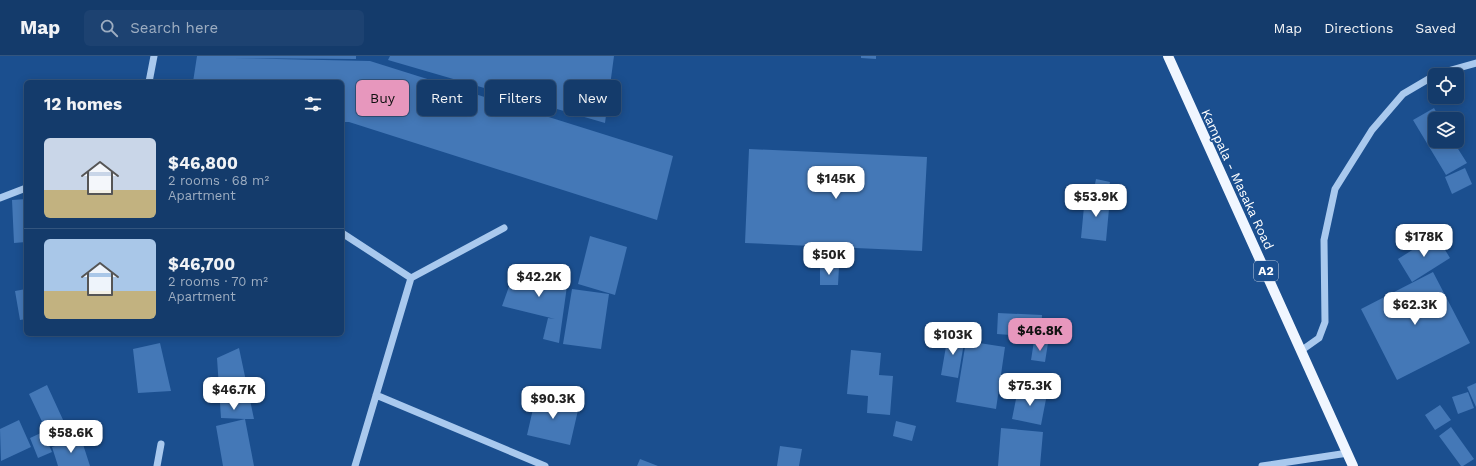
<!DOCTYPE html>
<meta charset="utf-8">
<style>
:root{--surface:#143b6b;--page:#1d4271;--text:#f1f3f6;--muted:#9dadc1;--line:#33557e;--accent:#e797bd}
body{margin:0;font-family:"Work Sans",sans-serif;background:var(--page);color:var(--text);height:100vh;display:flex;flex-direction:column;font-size:15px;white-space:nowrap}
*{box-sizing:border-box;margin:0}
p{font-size:13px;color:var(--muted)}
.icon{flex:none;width:22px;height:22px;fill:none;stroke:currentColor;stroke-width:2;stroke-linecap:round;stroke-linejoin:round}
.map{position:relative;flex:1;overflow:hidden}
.drawer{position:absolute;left:24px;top:24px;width:320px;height:256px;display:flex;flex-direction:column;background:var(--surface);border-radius:6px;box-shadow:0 2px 10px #0003,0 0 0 1px var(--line)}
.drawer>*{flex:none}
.guide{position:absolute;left:356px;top:24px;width:380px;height:36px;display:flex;gap:8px}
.controls{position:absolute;left:1428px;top:12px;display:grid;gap:8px}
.controls a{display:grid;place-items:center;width:36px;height:36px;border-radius:6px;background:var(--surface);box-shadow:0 2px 10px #0003,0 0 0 1px var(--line);font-size:20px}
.price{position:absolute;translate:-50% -34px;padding:0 9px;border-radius:8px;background:#fff;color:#222;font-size:13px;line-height:26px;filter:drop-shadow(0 1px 2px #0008)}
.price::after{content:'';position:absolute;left:50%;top:24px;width:12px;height:9px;margin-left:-6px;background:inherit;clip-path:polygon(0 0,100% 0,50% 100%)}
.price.current{background:var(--accent);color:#111}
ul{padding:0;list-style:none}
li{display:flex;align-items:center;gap:12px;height:100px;padding:0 20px}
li+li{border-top:1px solid var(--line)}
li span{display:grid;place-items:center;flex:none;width:112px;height:80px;border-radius:6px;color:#555}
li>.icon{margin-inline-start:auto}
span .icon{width:48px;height:48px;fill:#fffc;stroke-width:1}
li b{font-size:17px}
h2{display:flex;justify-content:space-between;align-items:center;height:48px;padding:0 20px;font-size:17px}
.pill{padding:0 14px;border-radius:6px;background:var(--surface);box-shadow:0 2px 10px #0003,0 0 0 1px var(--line);font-size:14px;line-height:36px}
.pill.current{background:var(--accent);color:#111}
header{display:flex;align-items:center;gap:24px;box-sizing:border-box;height:56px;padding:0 20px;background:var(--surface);border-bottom:1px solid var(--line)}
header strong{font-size:19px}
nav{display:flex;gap:22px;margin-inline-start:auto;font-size:14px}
.search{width:280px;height:36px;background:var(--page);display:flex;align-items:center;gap:10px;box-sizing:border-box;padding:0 14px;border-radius:6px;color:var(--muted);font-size:15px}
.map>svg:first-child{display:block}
.building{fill:#4478b7}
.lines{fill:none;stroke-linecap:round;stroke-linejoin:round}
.minor{stroke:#a9c9ee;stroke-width:7}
.major{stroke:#f0f6ff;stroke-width:10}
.labels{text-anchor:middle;stroke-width:3;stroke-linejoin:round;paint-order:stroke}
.shield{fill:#1b4f8f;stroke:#bbcadd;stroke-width:1}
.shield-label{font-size:12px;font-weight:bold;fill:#fff}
.street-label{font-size:13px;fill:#fff;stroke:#1b4f8f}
</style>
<header>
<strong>Map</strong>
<div class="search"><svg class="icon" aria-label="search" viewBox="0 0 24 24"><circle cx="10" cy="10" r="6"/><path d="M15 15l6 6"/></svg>Search here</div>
<nav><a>Map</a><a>Directions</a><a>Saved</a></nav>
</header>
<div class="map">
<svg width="1476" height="410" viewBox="0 0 1476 410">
<rect width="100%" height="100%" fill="#1b4f8f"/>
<path class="building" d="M197,0H356V3L233,2L370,5L673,100L657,164L349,66H342V26H193Z
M390,0H614L605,67L388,4Z
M861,0H876V3L861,2Z
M1434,52L1440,63H1435V85H1453L1467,107L1446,119L1413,64Z
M749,93L927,101L922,195L745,187Z
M1465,112L1472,128L1452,138L1445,121Z
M1096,123L1110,126L1107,142L1093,138Z
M1085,140L1110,142L1106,185L1081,182Z
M26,143V186L14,187L12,144Z
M1436,179L1450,202L1412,226L1398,203Z
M590,180L627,191L615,239L578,228Z
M516,211L568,223L559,287L543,283L548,262L555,263L502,250Z
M820,211H839L838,229H820Z
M1433,216L1470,287L1397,324L1361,253Z
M26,233V263L20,264L15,235Z
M572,233L609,238L601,293L563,288Z
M998,257L1042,259L1041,281L997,278Z
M948,279L965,281L958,322L941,319Z
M966,285L1005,291L996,353L956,346Z
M1034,285L1048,287L1045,306L1031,304Z
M160,287L171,335L138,337L133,293Z
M239,292L254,363H245L254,410H223L216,370L245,363L221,362L217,302Z
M851,294L881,297L879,319L893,320L890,359L867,357L868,340L847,338Z
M1476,327V351L1467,331Z
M47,329L64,366L46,374L29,338Z
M1018,333L1047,338L1041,369L1012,363Z
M1468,336L1474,352L1458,358L1452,341Z
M536,340L579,350L570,389L527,379Z
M1440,349L1451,364L1435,374L1425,359Z
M19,364L31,391L1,405L0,373Z
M896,365L916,370L912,385L893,380Z
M1451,371L1474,403L1463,410H1461L1439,380Z
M1001,372L1043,376L1040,410H998Z
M43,376L52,396L38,402L30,382Z
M81,382L90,410H58L52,391Z
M780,390L802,393L799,410H777Z
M640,403L658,410H637Z"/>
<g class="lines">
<path class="minor" d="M149,26L154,0
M0,142L26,132
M342,177L411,222
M1302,294L1319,282L1325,266L1324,184L1335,133L1372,74L1403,38L1437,18L1476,7
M376,339L545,410
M157,410L161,388
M355,410L411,222L504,172
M1262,410L1348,397"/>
<path class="major" d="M1168,0L1353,410"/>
</g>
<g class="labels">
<rect class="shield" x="1254" y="205" width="24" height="20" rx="3"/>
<g class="shield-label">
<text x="1266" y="219">A2</text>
</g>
<g class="street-label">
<text transform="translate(1238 123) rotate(65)" y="5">Kampala - Masaka Road</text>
</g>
</g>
</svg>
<div class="controls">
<a><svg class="icon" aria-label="locate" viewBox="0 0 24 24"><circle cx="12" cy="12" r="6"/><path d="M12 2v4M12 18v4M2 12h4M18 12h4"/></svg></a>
<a><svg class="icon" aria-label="layers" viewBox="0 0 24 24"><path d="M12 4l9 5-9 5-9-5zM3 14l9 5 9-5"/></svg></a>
</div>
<b class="price" style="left:836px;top:144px">$145K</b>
<b class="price" style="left:1096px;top:162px">$53.9K</b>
<b class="price" style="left:1424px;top:202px">$178K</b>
<b class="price" style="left:829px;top:220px">$50K</b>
<b class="price" style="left:539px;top:242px">$42.2K</b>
<b class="price" style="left:1415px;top:270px">$62.3K</b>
<b class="price current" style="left:1040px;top:296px">$46.8K</b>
<b class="price" style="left:953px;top:300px">$103K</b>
<b class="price" style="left:1030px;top:351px">$75.3K</b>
<b class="price" style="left:234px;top:355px">$46.7K</b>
<b class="price" style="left:553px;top:364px">$90.3K</b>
<b class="price" style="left:71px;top:398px">$58.6K</b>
<div class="guide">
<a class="pill current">Buy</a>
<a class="pill">Rent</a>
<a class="pill">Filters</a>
<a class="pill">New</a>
</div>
<section class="drawer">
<h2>12 homes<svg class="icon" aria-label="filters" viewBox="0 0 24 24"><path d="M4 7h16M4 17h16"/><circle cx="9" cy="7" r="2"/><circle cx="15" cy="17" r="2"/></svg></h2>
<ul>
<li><span style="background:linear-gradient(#c9d6e8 65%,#c2b280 0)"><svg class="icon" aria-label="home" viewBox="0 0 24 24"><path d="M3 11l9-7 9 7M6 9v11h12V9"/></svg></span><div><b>$46,800</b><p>2 rooms · 68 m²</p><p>Apartment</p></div></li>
<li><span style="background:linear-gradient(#a9c7e8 65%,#c2b280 0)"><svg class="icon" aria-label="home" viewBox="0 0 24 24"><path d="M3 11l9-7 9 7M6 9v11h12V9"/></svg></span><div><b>$46,700</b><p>2 rooms · 70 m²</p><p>Apartment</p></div></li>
</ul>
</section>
</div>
